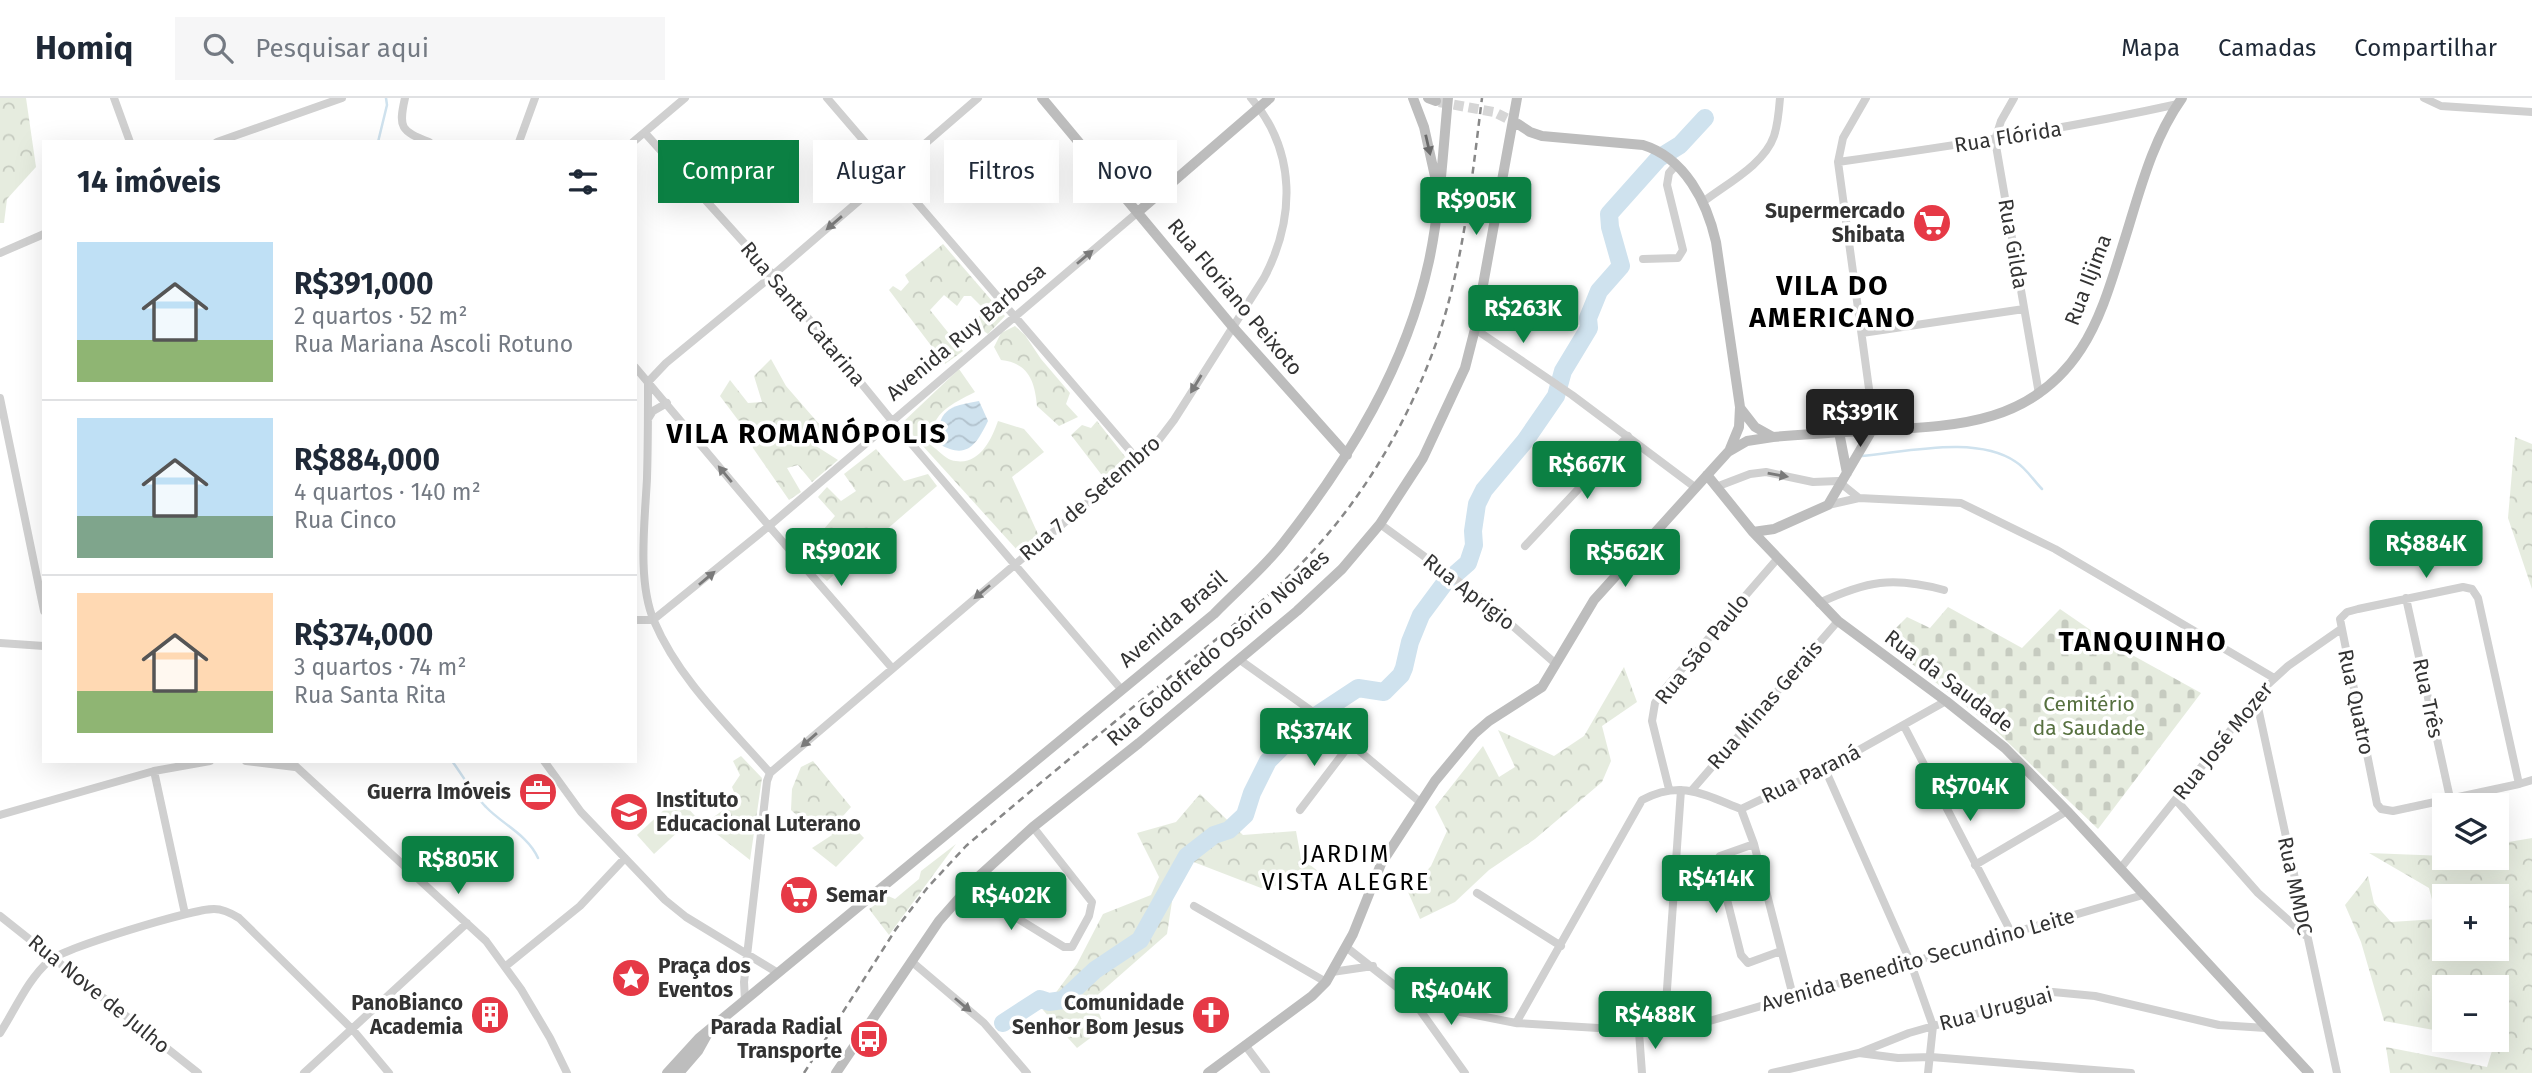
<!DOCTYPE html>
<html lang="pt">
<meta charset="utf-8">
<style>
:root{--surface:#fff;--page:#f6f6f7;--text:#1f2937;--muted:#747a83;--line:#e0e1e3;--accent:#0b8043}
body{margin:0;font-family:"Fira Sans",sans-serif;background:var(--page);color:var(--text);height:100vh;display:flex;flex-direction:column;font-size:26px;white-space:nowrap}
*{box-sizing:border-box;margin:0}
p{font-size:23px;color:var(--muted)}
.icon{flex:none;width:38px;height:38px;fill:none;stroke:currentColor;stroke-width:2;stroke-linecap:round;stroke-linejoin:round}
.map{position:relative;flex:1;overflow:hidden}
.drawer{position:absolute;left:42px;top:42px;width:595px;height:623px;display:flex;flex-direction:column;background:var(--surface);border-radius:0px;box-shadow:0 7px 28px #0002}
.drawer>*{flex:none}
.guide{position:absolute;left:658px;top:42px;width:665px;height:63px;display:flex;gap:14px}
.tools{position:absolute;left:2432px;top:695px;display:grid;gap:14px}
.tools a{display:grid;place-items:center;width:77px;height:77px;border-radius:0px;background:var(--surface);box-shadow:0 7px 28px #0002;font-size:35px}
.price{position:absolute;translate:-50% -60px;padding:0 16px;border-radius:7px;background:var(--accent);color:#fff;font-size:23px;line-height:46px;filter:drop-shadow(0 2px 4px #0008)}
.price::after{content:'';position:absolute;left:50%;top:42px;width:21px;height:16px;margin-left:-10px;background:inherit;clip-path:polygon(0 0,100% 0,50% 100%)}
.price.current{background:#222;color:#fff}
ul{padding:0;list-style:none}
li{display:flex;align-items:center;gap:21px;height:175px;padding:0 35px}
li+li{border-top:2px solid var(--line)}
li span{display:grid;place-items:center;flex:none;width:196px;height:140px;border-radius:0px;color:#555}
li>.icon{margin-inline-start:auto}
span .icon{width:84px;height:84px;fill:#fffc;stroke-width:1}
li b{font-size:30px}
h2{display:flex;justify-content:space-between;align-items:center;height:84px;padding:0 35px;font-size:30px}
.tag{padding:0 24px;border-radius:0px;background:var(--surface);box-shadow:0 7px 28px #0002;font-size:24px;line-height:63px}
.tag.current{background:var(--accent);color:#fff}
header{display:flex;align-items:center;gap:42px;box-sizing:border-box;height:98px;padding:0 35px;background:var(--surface);border-bottom:2px solid var(--line)}
header strong{font-size:33px}
nav{display:flex;gap:38px;margin-inline-start:auto;font-size:24px}
.search{width:490px;height:63px;background:var(--page);display:flex;align-items:center;gap:18px;box-sizing:border-box;padding:0 24px;border-radius:0px;color:var(--muted);font-size:26px}
.map>svg:first-child{display:block}
.forest{fill:url(#forest-crowns);fill-rule:evenodd}
.cemetery{fill:url(#cemetery-stones)}
.pitch{fill:#e6ecdf}
.water{fill:url(#water-waves)}
.lines{fill:none;stroke-linecap:round;stroke-linejoin:round}
.stream{stroke:#cfe2ee;stroke-width:2.5}
.river{stroke:#cfe2ee;stroke-width:18}
.secondary-tunnel{stroke:#d6d6d6;stroke-width:10;stroke-dasharray:10 5;stroke-linecap:butt}
.street{stroke:#d0d0d0;stroke-width:8}
.secondary{stroke:#bdbdbd;stroke-width:10}
.rail{stroke:#888;stroke-width:2.5;stroke-dasharray:7 5;stroke-linecap:butt}
.oneway{fill:#6a6a6a}
.oneway2{fill:#7a7a7a}
.labels{text-anchor:middle;stroke-width:7;stroke-linejoin:round;paint-order:stroke}
.street-label{font-size:21px;fill:#333;stroke:#fff}
.poi-label{font-size:21px;font-weight:bold;fill:#333;stroke:#fff;text-anchor:end}
.park-label{font-size:21px;fill:#56703f;stroke:#fff}
.quarter-label{font-size:24px;letter-spacing:2px;fill:#000;stroke:#fff}
.district-label{font-size:28px;font-weight:bold;letter-spacing:2px;fill:#000;stroke:#fff}
</style>
<header>
<strong>Homiq</strong>
<div class="search"><svg class="icon" aria-label="search" viewBox="0 0 24 24"><circle cx="10" cy="10" r="6"/><path d="M15 15l6 6"/></svg>Pesquisar aqui</div>
<nav><a>Mapa</a><a>Camadas</a><a>Compartilhar</a></nav>
</header>
<div class="map">
<svg width="2532" height="975" viewBox="0 0 2532 975">
<defs>
<pattern id="forest-crowns" width="20" height="18" patternUnits="userSpaceOnUse" patternTransform="scale(1.75)"><rect width="20" height="18" fill="#e6ecdf"/><path d="M2 6a3 3 0 1 1 6 0M12 15a3 3 0 1 1 6 0" fill="none" stroke="#c6cbc0"/></pattern>
<pattern id="cemetery-stones" width="16" height="16" patternUnits="userSpaceOnUse" patternTransform="scale(1.75)"><rect width="16" height="16" fill="#e6ecdf"/><path d="M2 7V4a2 2 0 0 1 4 0v3zM10 15v-3a2 2 0 0 1 4 0v3z" fill="#c6cbc0"/></pattern>
<pattern id="water-waves" width="16" height="10" patternUnits="userSpaceOnUse" patternTransform="scale(1.75)"><rect width="16" height="10" fill="#cfe2ee"/><path d="M0 5q4-4 8 0t8 0" fill="none" stroke="#b2c2cd"/></pattern>
</defs>
<rect width="100%" height="100%" fill="#fff"/>
<path class="forest" d="M0,0H26L36,69L7,101L4,125H0Z
M943,146L1005,218L988,236L972,225L985,212L971,198H964L957,208L944,197L930,212L963,253L945,266L889,192L893,188L901,193L909,184L905,177Z
M1015,228L1025,237L1041,261L1070,295L1066,306L1078,319L1059,328L1037,308C1035,283 1028,265 1001,262L994,249L1001,235Z
M771,261L786,288L819,326L816,348L838,362L812,384L798,367L787,370L801,394L789,402L753,350L750,338L720,298L730,282L748,305L762,304L754,278Z
M959,271L975,294C950,307 928,316 932,348C938,352 945,360 951,362C978,370 991,343 998,323L1024,331L1044,354L1012,379L1038,436L1019,454L902,325Z
M1097,323L1127,361L1104,380L1071,337L1082,327L1091,330Z
M2515,339L2532,346V491L2508,420Z
M876,351L904,383L928,376L937,388L827,483L798,458L814,447L818,438L835,418L818,399L827,389L841,403L856,393L844,376Z
M1624,569L1637,604L1602,628L1611,663L1602,684L1535,741L1489,772L1455,804L1420,821L1408,794L1431,768L1447,733L1435,709L1483,648L1499,679L1515,669L1498,632L1554,658L1584,638Z
M741,658L762,680L750,762L704,726L737,702L732,689L740,677L733,663Z
M813,663L851,709L843,718L864,740L836,769L812,750L832,737L825,724L811,730L791,712L792,691L801,669Z
M1200,696L1243,737L1296,733L1301,760L1327,780L1261,790L1191,763L1173,797L1167,836L1093,901L1105,929L1077,950L1043,912L1077,866L1103,816L1151,797L1159,779L1137,735L1176,724Z
M2532,740V975H2390L2386,949L2487,969L2495,943L2486,942H2497V889H2445V934L2384,923L2361,844L2345,807L2368,778L2374,805L2391,824L2437,821L2429,790L2369,755L2497,760V746ZM2445,798H2497V850H2445Z
M956,746L889,837L869,811L888,798L895,801L919,781L921,773Z"/>
<path class="cemetery" d="M1948,509L2022,550L2060,511L2105,542L2201,595L2098,731L1991,628L1883,543L1907,519L1930,530Z"/>
<path class="pitch" d="M678,699L695,718L654,756L637,737Z"/>
<path class="water" d="M979,303L988,323C976,347 967,362 939,346C936,312 949,308 979,303Z"/>
<g class="lines">
<path class="stream" d="M378,44L387,7L386,0
M1862,358C1907,354 1977,337 2016,364C2026,370 2034,383 2042,391
M452,663C463,678 473,696 486,709C502,726 528,737 538,760"/>
<path class="river" d="M1003,925L1040,901L1049,904L1063,902L1095,872L1140,842L1187,758L1214,737L1229,732L1245,717L1252,695L1268,663L1308,623L1358,590L1384,594L1401,577L1404,570L1410,544L1421,517L1444,486L1468,465L1474,447L1473,433L1477,406L1484,392L1525,343L1556,298L1563,273L1589,230L1588,220L1599,193L1621,168L1610,129L1609,116L1659,60L1680,47L1705,20"/>
<path class="secondary-tunnel" d="M1439,4L1494,14L1518,26"/>
<path class="street" d="M114,0L130,44
M405,0C398,30 401,33 429,44
M827,0L1138,362
M1866,0L1843,40L1838,64L1873,320L1872,332
M2014,0L2001,23L1995,42L2039,296
M2424,0L2441,8L2532,14
M645,35L773,177L892,323L1121,591
M217,44L342,0
M519,44L535,0
M633,44L685,0
M1838,64C1952,48 2065,31 2178,6
M1703,104C1726,86 1764,67 1774,38C1778,26 1779,13 1780,0
M0,155L44,136
M1643,161L1678,160L1683,152L1667,87L1669,75L1676,67
M1475,231L1572,297L1696,390
M1862,235L2024,211
M635,269L769,428L892,570
M648,284L666,265L773,177L978,0
M648,284C648,316 648,348 647,380C645,423 637,483 654,523C679,582 729,628 770,675
M0,300L44,513
M648,321L653,313L667,305
M1716,389L1750,376L1766,374L1813,384L1838,383L1859,400
M1828,407L1859,400L1961,405L2055,451L2274,580
M1380,426L1481,500L1556,566
M1525,448L1628,338
M2406,500L2450,700
M1819,505C1867,483 1892,478 1944,492
M635,522H653
M653,522L769,428L1138,114
M0,545L44,548
M1240,562L1313,614L1420,704
M2256,600L2337,975
M1904,628L2011,834
M246,663L295,669
M290,663L486,843L521,891L550,940L567,975
M544,663L581,714L665,802L686,819L778,875
M1825,671L1910,863L1933,928L1928,975
M154,673L185,816
M770,675L1138,362L1158,343L1174,322L1264,180C1295,121 1297,54 1251,0
M2519,686L2478,500L2472,491L2463,489L2358,511L2347,514L2340,521L2377,706L2381,711L2393,713L2519,686L2532,682
M1669,691L1652,623L1655,605L1662,594L1778,460
M1692,692L1838,523
M2176,702L2258,795L2305,837
M1741,711L1754,746L1793,898
M1300,712L1351,645
M0,717L154,673L210,663
M1754,746L1720,758L1717,762L1741,857L1748,865L1781,853
M1975,767L2067,713
M2120,771L2265,589L2288,568L2341,531
M968,790L1064,849H1072L1089,818L1092,804L1033,729
M1477,795L1561,848
M1194,808L1326,884
M0,818L198,975
M1346,849L1412,901L1445,911L1516,925L1664,934L1682,931L2143,797
M911,863L984,925L1027,975
M506,868L580,808L625,760
M1332,874L1373,868
M1412,901L1465,975
M745,902L744,884L767,683L770,675
M1516,925L1642,702C1681,682 1703,696 1741,711L1825,671L1946,603
M1639,934L1642,975
M1664,934L1681,692
M0,935C15,912 28,881 49,863C64,850 192,811 214,811C223,811 231,815 239,820L353,932L389,975
M1245,947L1266,975
M1859,955L1898,960L1931,959L2131,975
M304,975L467,825
M1772,975L1859,955L1909,935L2053,894L2095,898L2219,927L2266,930"/>
<path class="secondary" d="M1042,0L1232,228L1347,357
M1413,0L1424,29L1436,83
M1428,0L1436,3
M1518,26L1530,34L1542,38L1643,47C1685,60 1707,104 1716,144L1740,309L1739,329L1730,351
M1138,114L1270,0
M1741,311L1755,329L1773,339
M1839,334L1847,375
M1707,377L1753,434L1838,523L1946,603L2005,650L2067,713L2309,975
M1753,434L1774,431L1828,407L1872,332
M667,975L699,940L1214,516C1237,492 1264,470 1284,444C1350,360 1406,268 1429,163C1440,111 1443,53 1448,0
M679,975L698,953L708,935
M836,975L939,823L976,781L1033,729L1139,645L1297,513L1342,471L1380,426L1423,360L1465,270L1475,231L1517,0
M1208,975L1312,898L1326,884L1353,836L1381,766L1435,683L1474,636L1489,623L1542,589L1594,502L1728,354L1747,343L1773,339C1808,336 1843,334 1879,332C1959,328 2033,325 2081,251C2100,222 2111,185 2121,153C2138,101 2150,45 2182,0"/>
<path class="rail" d="M804,975L896,831L928,789L966,748C1029,694 1093,641 1158,589C1210,545 1267,504 1313,453C1363,398 1402,333 1429,264C1462,181 1471,88 1482,0"/>
</g>
<defs><path id="oneway-solid" d="M-6-.8H1V-3.2L6.5 0L1 3.2V.8H-6Z" transform="scale(1.75)"/></defs>
<use class="oneway" href="#oneway-solid" transform="translate(1428 47) rotate(77)"/>
<g class="oneway2">
<use href="#oneway-solid" transform="translate(834 125) rotate(139)"/>
<use href="#oneway-solid" transform="translate(1085 159) rotate(-40)"/>
<use href="#oneway-solid" transform="translate(1196 286) rotate(121)"/>
<use href="#oneway-solid" transform="translate(725 376) rotate(-130)"/>
<use href="#oneway-solid" transform="translate(1778 377) rotate(10)"/>
<use href="#oneway-solid" transform="translate(707 480) rotate(-40)"/>
<use href="#oneway-solid" transform="translate(982 494) rotate(140)"/>
<use href="#oneway-solid" transform="translate(809 642) rotate(139)"/>
<use href="#oneway-solid" transform="translate(963 907) rotate(40)"/>
</g>
<defs>
<symbol id="supermarket-disc" viewBox="-11 -11 22 22"><circle r="9.5" fill="#e63946" stroke="#fff"/><path d="M-6-5.5h2.5l.6 2H6L4.5 2H-2.5L-4.4-4H-6ZM-1.5 3.2a1.3 1.3 0 1 0 .1 0ZM3 3.2a1.3 1.3 0 1 0 .1 0Z" fill="#fff"/></symbol>
<symbol id="office-disc" viewBox="-11 -11 22 22"><circle r="9.5" fill="#e63946" stroke="#fff"/><path d="M-6-3h4V-5.5h4V-3h4V5H-6ZM-1-4.5V-3h2v-1.5ZM-6 0V1H6V0Z" fill="#fff"/></symbol>
<symbol id="school-disc" viewBox="-11 -11 22 22"><circle r="9.5" fill="#e63946" stroke="#fff"/><path d="M0-5L7-2L0 1L-7-2ZM-4 1L0 2.5L4 1V4Q0 6-4 4Z" fill="#fff"/></symbol>
<symbol id="sight-disc" viewBox="-11 -11 22 22"><circle r="9.5" fill="#e63946" stroke="#fff"/><path d="M0-6L1.8-2.2L6-1.7L2.9 1.2L3.7 5.4L0 3.3L-3.7 5.4L-2.9 1.2L-6-1.7L-1.8-2.2Z" fill="#fff"/></symbol>
<symbol id="building-disc" viewBox="-11 -11 22 22"><circle r="9.5" fill="#e63946" stroke="#fff"/><path d="M-4-6H4V6H1V3H-1V6H-4ZM-2.5-4.3h1.7v1.8h-1.7ZM.8-4.3h1.7v1.8H.8ZM-2.5-1h1.7V.8h-1.7ZM.8-1h1.7V.8H.8Z" fill="#fff"/></symbol>
<symbol id="church-disc" viewBox="-11 -11 22 22"><circle r="9.5" fill="#e63946" stroke="#fff"/><path d="M-1.2-6h2.4v3.5h3.3v2.4h-3.3V6h-2.4V-.1h-3.3v-2.4h3.3Z" fill="#fff"/></symbol>
<symbol id="bus-disc" viewBox="-11 -11 22 22"><circle r="9.5" fill="#e63946" stroke="#fff"/><path d="M-5-6H5V4H4V6H2V4H-2V6H-4V4H-5ZM-3.5-4V0h7V-4ZM-3.5 1.2v1.5H-2V1.2ZM2 1.2v1.5H3.5V1.2Z" fill="#fff"/></symbol>
</defs>
<g fill-rule="evenodd">
<use href="#supermarket-disc" x="1910" y="103" width="44" height="44"/>
<use href="#office-disc" x="516" y="672" width="44" height="44"/>
<use href="#school-disc" x="607" y="692" width="44" height="44"/>
<use href="#supermarket-disc" x="777" y="775" width="44" height="44"/>
<use href="#sight-disc" x="609" y="858" width="44" height="44"/>
<use href="#building-disc" x="468" y="895" width="44" height="44"/>
<use href="#church-disc" x="1189" y="895" width="44" height="44"/>
<use href="#bus-disc" x="847" y="919" width="44" height="44"/>
</g>
<g class="labels">
<g class="street-label">
<text transform="translate(2008 39) rotate(-9)" y="7">Rua Flórida</text>
<text transform="translate(2013 146) rotate(80)" y="7">Rua Gilda</text>
<text transform="translate(2088 182) rotate(-69)" y="7">Rua Iljima</text>
<text transform="translate(1235 199) rotate(50)" y="7">Rua Floriano Peixoto</text>
<text transform="translate(803 216) rotate(50)" y="7">Rua Santa Catarina</text>
<text transform="translate(966 234) rotate(-40)" y="7">Avenida Ruy Barbosa</text>
<text transform="translate(1090 400) rotate(-41)" y="7">Rua 7 de Setembro</text>
<text transform="translate(1469 494) rotate(38)" y="7">Rua Aprigio</text>
<text transform="translate(1173 521) rotate(-41)" y="7">Avenida Brasil</text>
<text transform="translate(1218 550) rotate(-41)" y="7">Rua Godofredo Osório Novaes</text>
<text transform="translate(1702 551) rotate(-51)" y="7">Rua São Paulo</text>
<text transform="translate(1949 583) rotate(37)" y="7">Rua da Saudade</text>
<text transform="translate(2428 600) rotate(78)" y="7">Rua Três</text>
<text transform="translate(2356 604) rotate(78)" y="7">Rua Quatro</text>
<text transform="translate(1765 607) rotate(-49)" y="7">Rua Minas Gerais</text>
<text transform="translate(2223 643) rotate(-51)" y="7">Rua José Mozer</text>
<text transform="translate(1811 676) rotate(-26)" y="7">Rua Paraná</text>
<text transform="translate(2295 788) rotate(78)" y="7">Rua MMDC</text>
<text transform="translate(1918 862) rotate(-16)" y="7">Avenida Benedito Secundino Leite</text>
<text transform="translate(99 896) rotate(39)" y="7">Rua Nove de Julho</text>
<text transform="translate(1996 911) rotate(-15)" y="7">Rua Uruguai</text>
</g>
<g class="poi-label">
<text x="1905" y="120">Supermercado<tspan x="1905" dy="24">Shibata</tspan></text>
<text x="511" y="701">Guerra Imóveis</text>
<text x="656" y="709" text-anchor="start">Instituto<tspan x="656" dy="24">Educacional Luterano</tspan></text>
<text x="826" y="804" text-anchor="start">Semar</text>
<text x="658" y="875" text-anchor="start">Praça dos<tspan x="658" dy="24">Eventos</tspan></text>
<text x="463" y="912">PanoBianco<tspan x="463" dy="24">Academia</tspan></text>
<text x="1184" y="912">Comunidade<tspan x="1184" dy="24">Senhor Bom Jesus</tspan></text>
<text x="842" y="936">Parada Radial<tspan x="842" dy="24">Transporte</tspan></text>
</g>
<g class="park-label">
<text x="2089" y="613">Cemitério<tspan x="2089" dy="24">da Saudade</tspan></text>
</g>
<g class="quarter-label">
<text x="1346" y="764">JARDIM<tspan x="1346" dy="28">VISTA ALEGRE</tspan></text>
</g>
<g class="district-label">
<text x="1833" y="197">VILA DO<tspan x="1833" dy="32">AMERICANO</tspan></text>
<text x="807" y="345">VILA ROMANÓPOLIS</text>
<text x="2143" y="553">TANQUINHO</text>
</g>
</g>
</svg>
<div class="tools">
<a><svg class="icon" aria-label="layers" viewBox="0 0 24 24"><path d="M12 4l9 5-9 5-9-5zM3 14l9 5 9-5"/></svg></a>
<a>+</a>
<a>−</a>
</div>
<b class="price" style="left:1476px;top:139px">R$905K</b>
<b class="price" style="left:1523px;top:247px">R$263K</b>
<b class="price current" style="left:1860px;top:351px">R$391K</b>
<b class="price" style="left:1587px;top:403px">R$667K</b>
<b class="price" style="left:2426px;top:482px">R$884K</b>
<b class="price" style="left:841px;top:490px">R$902K</b>
<b class="price" style="left:1625px;top:491px">R$562K</b>
<b class="price" style="left:1314px;top:670px">R$374K</b>
<b class="price" style="left:1970px;top:725px">R$704K</b>
<b class="price" style="left:458px;top:798px">R$805K</b>
<b class="price" style="left:1716px;top:817px">R$414K</b>
<b class="price" style="left:1011px;top:834px">R$402K</b>
<b class="price" style="left:1451px;top:929px">R$404K</b>
<b class="price" style="left:1655px;top:953px">R$488K</b>
<div class="guide">
<a class="tag current">Comprar</a>
<a class="tag">Alugar</a>
<a class="tag">Filtros</a>
<a class="tag">Novo</a>
</div>
<section class="drawer">
<h2>14 imóveis<svg class="icon" aria-label="filters" viewBox="0 0 24 24"><path d="M4 7h16M4 17h16"/><circle cx="9" cy="7" r="2"/><circle cx="15" cy="17" r="2"/></svg></h2>
<ul>
<li><span style="background:linear-gradient(#bfe0f5 70%,#8fb573 0)"><svg class="icon" aria-label="home" viewBox="0 0 24 24"><path d="M3 11l9-7 9 7M6 9v11h12V9"/></svg></span><div><b>R$391,000</b><p>2 quartos · 52 m²</p><p>Rua Mariana Ascoli Rotuno</p></div></li>
<li><span style="background:linear-gradient(#bfe0f5 70%,#7fa58c 0)"><svg class="icon" aria-label="home" viewBox="0 0 24 24"><path d="M3 11l9-7 9 7M6 9v11h12V9"/></svg></span><div><b>R$884,000</b><p>4 quartos · 140 m²</p><p>Rua Cinco</p></div></li>
<li><span style="background:linear-gradient(#ffd9b3 70%,#8fb573 0)"><svg class="icon" aria-label="home" viewBox="0 0 24 24"><path d="M3 11l9-7 9 7M6 9v11h12V9"/></svg></span><div><b>R$374,000</b><p>3 quartos · 74 m²</p><p>Rua Santa Rita</p></div></li>
</ul>
</section>
</div>
